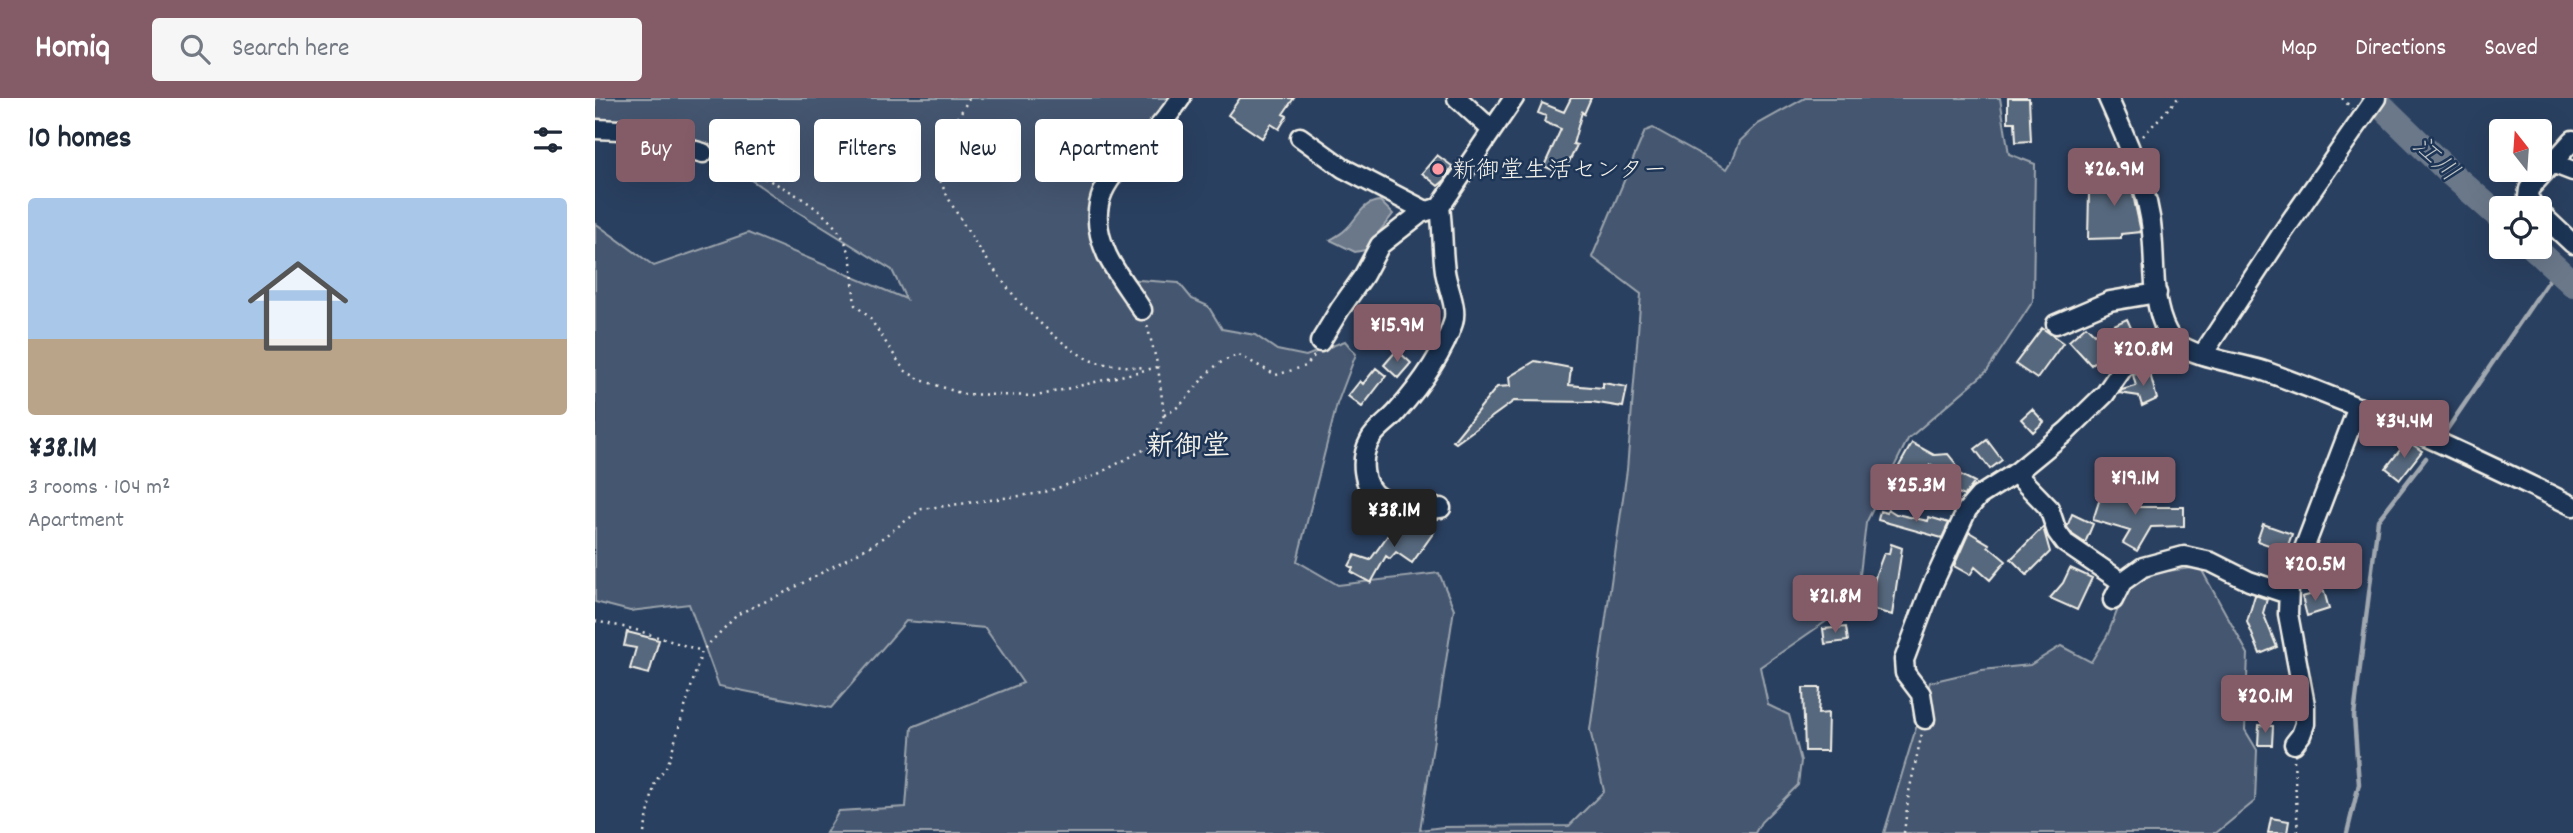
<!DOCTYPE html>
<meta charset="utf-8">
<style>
:root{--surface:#fff;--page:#f6f6f7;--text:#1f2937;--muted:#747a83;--accent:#845c67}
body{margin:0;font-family:Dekko,"Klee One",sans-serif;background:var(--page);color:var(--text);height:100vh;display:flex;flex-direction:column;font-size:26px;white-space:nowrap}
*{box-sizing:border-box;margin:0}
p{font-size:23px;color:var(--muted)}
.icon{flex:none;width:38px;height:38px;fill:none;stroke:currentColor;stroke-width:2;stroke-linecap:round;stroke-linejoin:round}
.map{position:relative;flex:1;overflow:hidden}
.drawer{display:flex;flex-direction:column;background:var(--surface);width:595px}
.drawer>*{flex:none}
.guide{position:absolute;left:21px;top:21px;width:665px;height:63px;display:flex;gap:14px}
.needle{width:46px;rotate:343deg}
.buttons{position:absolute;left:1894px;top:21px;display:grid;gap:14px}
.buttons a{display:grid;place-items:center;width:63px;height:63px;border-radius:7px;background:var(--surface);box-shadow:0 7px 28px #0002;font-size:35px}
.price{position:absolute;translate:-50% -60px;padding:0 16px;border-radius:7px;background:var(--accent);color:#fff;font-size:23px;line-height:46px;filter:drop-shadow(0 2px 4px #0008)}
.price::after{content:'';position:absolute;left:50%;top:42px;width:21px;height:16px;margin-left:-10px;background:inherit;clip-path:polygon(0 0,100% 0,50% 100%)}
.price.active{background:#222;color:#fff}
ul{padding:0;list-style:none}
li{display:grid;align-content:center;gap:14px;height:371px;padding:0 28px}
li span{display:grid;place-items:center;height:217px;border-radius:7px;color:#555}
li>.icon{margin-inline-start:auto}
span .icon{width:126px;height:126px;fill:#fffc;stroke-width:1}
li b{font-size:30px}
h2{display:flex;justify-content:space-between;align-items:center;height:84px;padding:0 28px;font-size:30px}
.chip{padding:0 24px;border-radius:7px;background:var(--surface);box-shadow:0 7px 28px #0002;font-size:24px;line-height:63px}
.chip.active{background:var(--accent);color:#fff}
header{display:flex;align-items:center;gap:42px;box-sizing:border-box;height:98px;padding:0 35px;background:var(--accent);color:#fff}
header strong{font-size:33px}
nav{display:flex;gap:38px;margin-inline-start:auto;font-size:24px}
.search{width:490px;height:63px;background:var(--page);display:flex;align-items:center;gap:18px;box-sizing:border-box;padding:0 24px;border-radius:7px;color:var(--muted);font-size:26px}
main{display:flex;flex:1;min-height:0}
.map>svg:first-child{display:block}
.green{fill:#445771;stroke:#9ca4ac;stroke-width:2}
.water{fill:#6a788a;stroke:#a1a8b0;stroke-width:2}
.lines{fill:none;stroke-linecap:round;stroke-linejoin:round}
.stream{stroke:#a1a8b0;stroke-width:4.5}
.river{stroke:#6a788a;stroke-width:26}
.building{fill:#56677d;stroke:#f4f1e8;stroke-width:2}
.minor-casing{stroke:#f4f1e8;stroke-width:23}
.path{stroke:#f4f1e8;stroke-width:2.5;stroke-dasharray:2 5;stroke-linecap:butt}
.minor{stroke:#1d3557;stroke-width:18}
.poi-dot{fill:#ff9aa2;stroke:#1d3557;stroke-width:2.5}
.labels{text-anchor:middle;stroke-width:5;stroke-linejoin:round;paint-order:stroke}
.poi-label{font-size:24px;fill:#f4f1e8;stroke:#1d3557;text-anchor:start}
.water-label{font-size:26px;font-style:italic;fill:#bdc1c2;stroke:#1d3557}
.quarter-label{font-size:28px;font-weight:bold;fill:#f4f1e8;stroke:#1d3557}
</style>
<header>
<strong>Homiq</strong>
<div class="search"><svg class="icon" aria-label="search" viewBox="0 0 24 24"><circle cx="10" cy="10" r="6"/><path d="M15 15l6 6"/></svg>Search here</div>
<nav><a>Map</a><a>Directions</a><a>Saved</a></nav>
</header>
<main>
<section class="drawer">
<h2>10 homes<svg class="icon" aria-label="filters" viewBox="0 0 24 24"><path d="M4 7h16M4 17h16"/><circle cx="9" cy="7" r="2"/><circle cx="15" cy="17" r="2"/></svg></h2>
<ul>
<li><span style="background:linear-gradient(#a9c7e8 65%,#b9a48a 0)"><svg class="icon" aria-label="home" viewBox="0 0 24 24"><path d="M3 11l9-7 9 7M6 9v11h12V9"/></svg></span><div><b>¥38.1M</b><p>3 rooms · 104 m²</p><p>Apartment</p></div></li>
</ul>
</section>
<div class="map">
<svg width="1978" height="735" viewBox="0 0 1978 735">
<rect width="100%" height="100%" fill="#2a4060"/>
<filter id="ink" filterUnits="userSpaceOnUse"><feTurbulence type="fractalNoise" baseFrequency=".0143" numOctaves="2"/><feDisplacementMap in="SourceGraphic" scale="14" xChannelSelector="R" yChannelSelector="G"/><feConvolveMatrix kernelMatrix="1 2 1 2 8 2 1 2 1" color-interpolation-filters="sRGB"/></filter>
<g filter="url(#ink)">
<path class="green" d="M0,0H572L573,33H556L516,65L503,92L517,180L584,185L597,201L613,208L627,231L660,237L682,252L711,258L750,243L761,256L742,306L702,463L743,487L844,475L859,511L825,732L848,729L974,728L1009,693L995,632L1032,372L1046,196L997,159L1050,33L1058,30L1132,71L1137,63L1145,43L1163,26L1210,0H1405L1414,56L1440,66L1438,203L1392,273L1313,341L1271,425L1262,502L1165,569L1173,607L1194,617L1206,663L1203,687L1166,724L1160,735H231L244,713L311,709L317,629L428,585L390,530L311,523L236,610L124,588L94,506L35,513L0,504V125L59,168L153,135L311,201L297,172L195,109L99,42L0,24Z
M1605,469L1653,556L1650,632L1662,652L1660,703L1621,735H1289L1335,584L1387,572L1435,567L1466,548L1496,564L1512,538L1531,491L1564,474Z"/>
<path class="water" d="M785,103L798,116L770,152L760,154L735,142C740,139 746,136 750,132C763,121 766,104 785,103Z"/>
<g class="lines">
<path class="stream" d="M1851,333L1962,170
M1752,735L1764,686L1759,618L1783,422L1831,360"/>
<path class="river" d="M1778,0L1854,74L1906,120
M1938,149L1978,186"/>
</g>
<path class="building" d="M645,0H699L688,16L692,18L684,31L676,26L667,40L633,17Z
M976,0H996L989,16L987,14L978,46L982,47L968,77L949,68L966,31L949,24L951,18L943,15L947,5L969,14Z
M1413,0H1434L1436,43L1421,44L1420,24H1413Z
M33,46L66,55L61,70L29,60Z
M1524,53L1537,92L1546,134L1526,136V140L1493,141L1494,94H1519L1515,83L1523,80L1516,56Z
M842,57L857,68L850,82L843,88L827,75Z
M1532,221L1541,241L1524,249L1522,244L1496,267L1474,243L1491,228L1499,236Z
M1447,230L1468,245L1442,281L1420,266Z
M802,252L816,265L803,280L789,267Z
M940,263L976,270L974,287L1008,290V285L1032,289L1028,309L997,304L919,303L861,345L858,343L902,289L915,288L914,279Z
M781,270L791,278L767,309L753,298L765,283L768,286Z
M1554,272L1562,301L1547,308L1544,298L1524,295L1527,292L1541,288L1538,277Z
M1437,311L1449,324L1438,334L1426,321Z
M1392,342L1407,362L1395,371L1380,351Z
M1812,343L1827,353L1805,381L1791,370Z
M1317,345L1339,357L1353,356L1361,366L1356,377L1335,367L1322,390L1299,377Z
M1358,373L1380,384L1369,398L1349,388Z
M1508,391L1542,401L1540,409H1589V428L1556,429L1542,453L1528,445L1535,433L1498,422Z
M1293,411L1301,416L1333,423L1334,419L1354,425L1347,440L1283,422L1285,413L1292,415Z
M1477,416L1498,426L1490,445L1478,437L1472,429Z
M812,422L823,423L839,434L817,465L801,454L795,461L791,458L776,485L756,474L758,470L754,468L760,457L775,462L798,430L804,434L802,440Z
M1668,426L1697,436L1691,453L1662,443Z
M1448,429L1455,454L1432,477L1416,461Z
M1374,434L1394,446L1393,448L1411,463L1395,482L1380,469L1375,477L1359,468Z
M1296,446L1307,450L1297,517L1273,510L1281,476L1289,455L1294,456Z
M1475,470L1497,480L1482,512L1455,500L1468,485Z
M1729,493L1734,511L1712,518L1707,499Z
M1660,497L1672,501L1668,515L1682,549L1665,556L1652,524Z
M1251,529L1253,543L1230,546L1228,531Z
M32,534L64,542L54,576L35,571L41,550L29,548Z
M1208,590H1225L1223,616L1233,615L1232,653H1210Z
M1664,627L1678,628L1677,647H1663Z
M1676,720L1694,723L1692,735H1673Z"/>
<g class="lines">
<defs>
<path id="minor" d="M862,0L897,32
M1513,0C1530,38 1548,78 1555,119C1562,156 1554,200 1572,234C1585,260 1646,264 1672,274C1777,312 1878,359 1978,408
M0,31L25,32L108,55
M705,39L748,70L831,113
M1957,65L1978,73
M1940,110L1933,99L1934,91L1978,42
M1944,114L1978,146
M547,212C536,194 521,176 512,157C485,97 521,73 559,34C569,24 578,11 586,0
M1461,226L1515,203L1562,195
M725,244L745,211L769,177L785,147L826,115L845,109
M1608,256L1688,134L1781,0
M1420,375L1454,410L1462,434L1470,445L1527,484
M846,410C823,414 805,411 785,400C766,389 765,360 775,342C780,332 793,324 801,315C824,289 847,259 858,225C863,209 852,189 850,173C847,152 848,130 845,109L919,0
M1518,502L1527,484L1548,469L1589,458L1616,464L1654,483L1693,496
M1330,621L1326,596L1310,575L1309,562L1336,490L1372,412L1384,398L1422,374L1472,333L1510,296L1528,270L1547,253L1572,235
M1699,646L1706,637L1710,626V607L1693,516L1694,490L1763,309"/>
</defs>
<use href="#minor" class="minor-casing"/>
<path class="path" d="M374,0C363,22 345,42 342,67C339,91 409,188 427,207C444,225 471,250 493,261C506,268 536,268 551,270
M1747,0L1757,11
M1548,38L1583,0
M124,61C167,78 244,108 255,158C258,173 258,191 260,207L274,219L309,272L326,282L368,296L442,298L563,269
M569,317C601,304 604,267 644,257L681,277L711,268L719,258
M0,523L38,531L107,553
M1699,662L1703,735
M49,735L60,684L73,666L107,553L143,516L195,492L279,446L327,411L447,395L499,378L556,348L569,317L563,269L552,227
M1309,735L1314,694L1327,635"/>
<use href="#minor" class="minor"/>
</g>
</g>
<circle class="poi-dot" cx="843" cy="71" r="7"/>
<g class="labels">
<g class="poi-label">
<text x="857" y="79">新御堂生活センター</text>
</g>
<g class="water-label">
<text transform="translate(1842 60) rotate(43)" y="9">江川</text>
</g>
<g class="quarter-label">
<text x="593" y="356">新御堂</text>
</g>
</g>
</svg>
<div class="buttons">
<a><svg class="needle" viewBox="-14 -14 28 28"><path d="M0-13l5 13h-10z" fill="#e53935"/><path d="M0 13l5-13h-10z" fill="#747a83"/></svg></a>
<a><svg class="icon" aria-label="locate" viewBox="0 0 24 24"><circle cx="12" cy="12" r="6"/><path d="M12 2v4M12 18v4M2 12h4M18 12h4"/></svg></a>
</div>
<b class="price" style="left:1519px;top:110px">¥26.9M</b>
<b class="price" style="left:802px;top:266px">¥15.9M</b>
<b class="price" style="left:1548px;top:290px">¥20.8M</b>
<b class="price" style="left:1809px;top:362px">¥34.4M</b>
<b class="price" style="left:1540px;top:419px">¥19.1M</b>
<b class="price" style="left:1321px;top:426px">¥25.3M</b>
<b class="price active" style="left:799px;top:451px">¥38.1M</b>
<b class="price" style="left:1720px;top:505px">¥20.5M</b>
<b class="price" style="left:1240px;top:537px">¥21.8M</b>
<b class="price" style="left:1670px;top:637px">¥20.1M</b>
<div class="guide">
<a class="chip active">Buy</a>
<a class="chip">Rent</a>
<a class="chip">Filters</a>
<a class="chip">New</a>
<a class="chip">Apartment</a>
</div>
</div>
</main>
